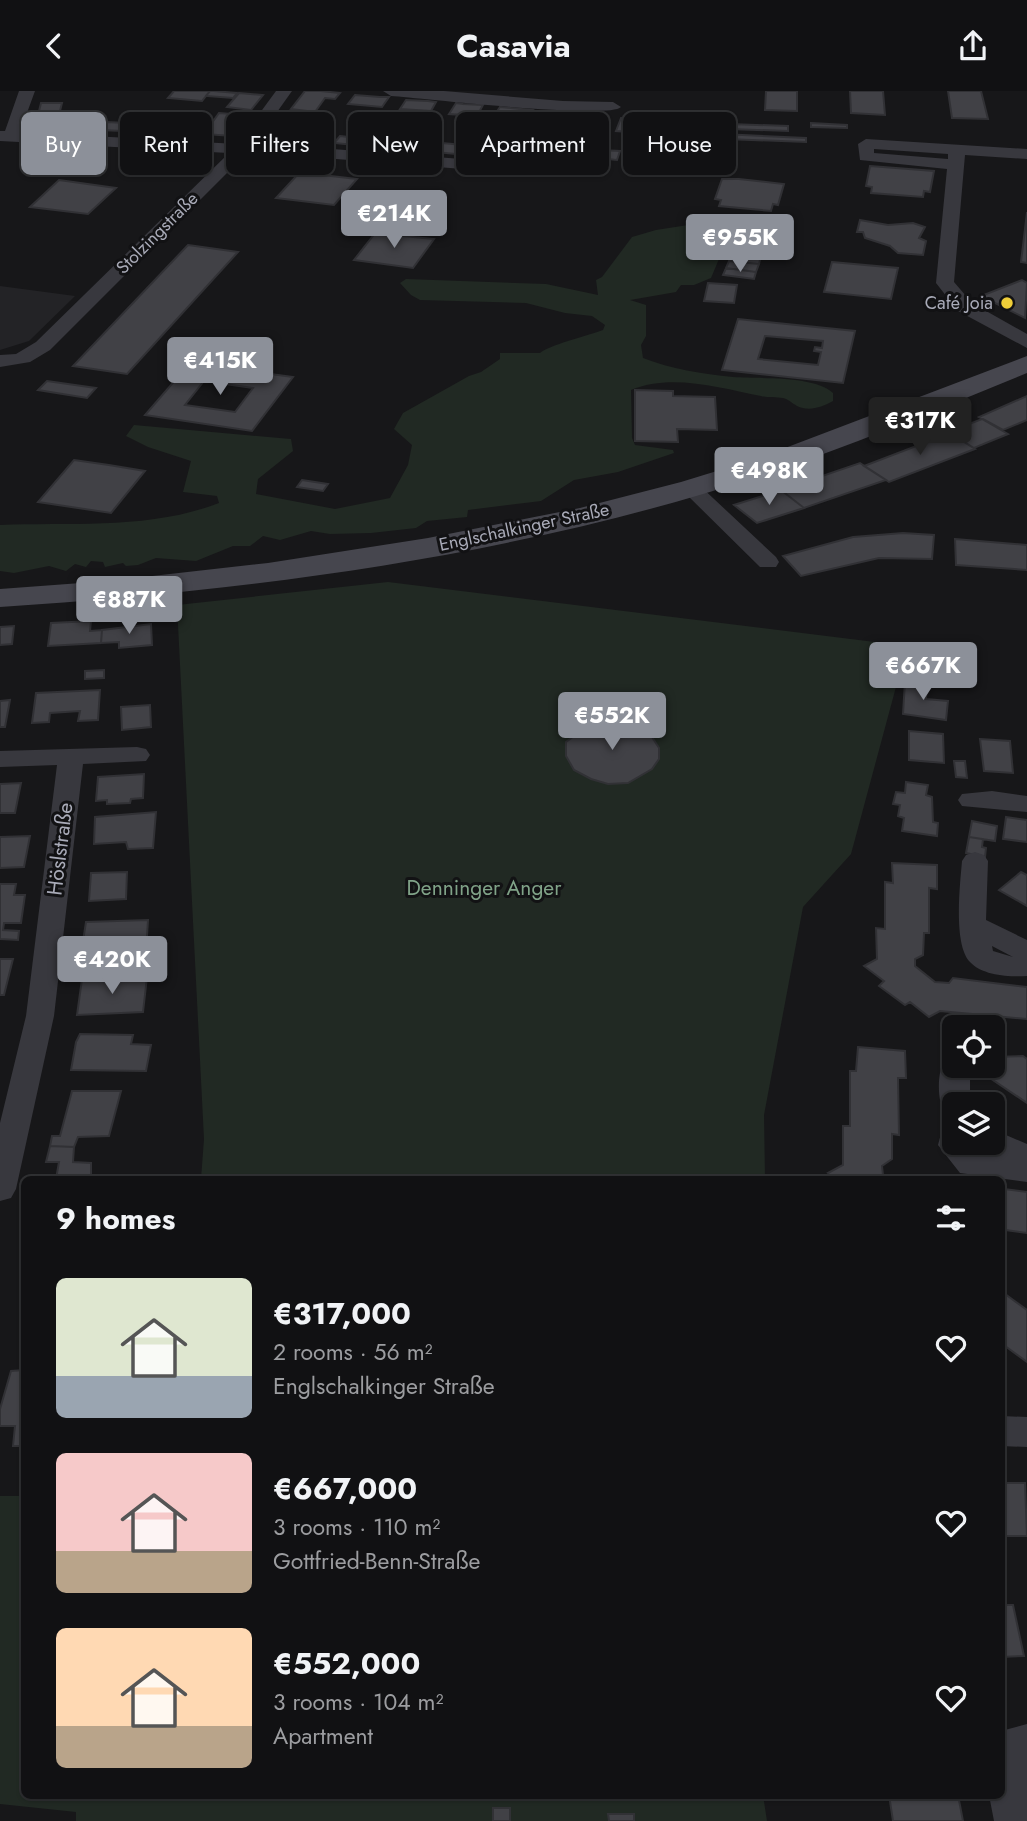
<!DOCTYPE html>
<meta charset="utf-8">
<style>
:root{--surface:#111113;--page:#1a1a1c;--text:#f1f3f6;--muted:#9c9da0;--line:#303133;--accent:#8c9099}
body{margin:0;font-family:Jost,sans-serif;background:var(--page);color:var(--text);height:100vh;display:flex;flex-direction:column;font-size:26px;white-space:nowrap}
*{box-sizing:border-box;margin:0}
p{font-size:23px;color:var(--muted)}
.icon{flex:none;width:38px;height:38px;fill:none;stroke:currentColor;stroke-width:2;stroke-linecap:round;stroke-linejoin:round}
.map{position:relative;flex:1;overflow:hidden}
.panel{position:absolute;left:21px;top:1085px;width:984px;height:623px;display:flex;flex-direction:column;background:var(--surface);border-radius:10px;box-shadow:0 2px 5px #0004,0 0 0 2px var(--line)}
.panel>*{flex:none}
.guide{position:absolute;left:21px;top:21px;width:985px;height:63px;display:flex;gap:14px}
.buttons{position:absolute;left:942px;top:924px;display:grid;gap:14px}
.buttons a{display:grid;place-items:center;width:63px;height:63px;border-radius:10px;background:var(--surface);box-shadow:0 2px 5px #0004,0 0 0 2px var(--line);font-size:35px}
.price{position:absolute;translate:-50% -60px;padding:0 16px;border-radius:7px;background:var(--accent);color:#fff;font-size:23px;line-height:46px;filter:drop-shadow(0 2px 4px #0008)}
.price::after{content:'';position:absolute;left:50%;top:42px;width:21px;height:16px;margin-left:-10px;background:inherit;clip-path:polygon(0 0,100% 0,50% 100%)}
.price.current{background:#222;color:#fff}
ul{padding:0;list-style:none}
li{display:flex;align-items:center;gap:21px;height:175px;padding:0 35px}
li span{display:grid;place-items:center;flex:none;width:196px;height:140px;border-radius:10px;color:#555}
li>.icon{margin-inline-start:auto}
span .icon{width:84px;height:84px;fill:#fffc;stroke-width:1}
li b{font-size:30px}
h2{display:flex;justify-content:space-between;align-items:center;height:84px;padding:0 35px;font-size:30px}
.chip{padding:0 24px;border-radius:10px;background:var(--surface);box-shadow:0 2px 5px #0004,0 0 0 2px var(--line);font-size:24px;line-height:63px}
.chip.current{background:var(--accent);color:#fff}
header{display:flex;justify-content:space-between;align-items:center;height:91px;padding:0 35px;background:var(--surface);font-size:32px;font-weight:700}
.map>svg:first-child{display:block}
.built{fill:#232326}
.green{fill:#212923}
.building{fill:#414146;stroke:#313135;stroke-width:2;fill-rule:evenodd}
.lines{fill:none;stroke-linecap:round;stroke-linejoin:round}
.minor{fill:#38383e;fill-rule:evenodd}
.secondary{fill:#46464e;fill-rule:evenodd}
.poi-dot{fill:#efce39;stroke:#121214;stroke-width:2.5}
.labels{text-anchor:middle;stroke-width:6;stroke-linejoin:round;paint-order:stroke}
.far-street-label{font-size:18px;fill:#a9abb8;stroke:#121214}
.far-poi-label{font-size:18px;fill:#a9abb8;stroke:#121214;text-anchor:end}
.street-label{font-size:21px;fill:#a9abb8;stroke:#121214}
.park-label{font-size:21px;fill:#80a388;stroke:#121214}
</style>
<header><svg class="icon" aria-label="back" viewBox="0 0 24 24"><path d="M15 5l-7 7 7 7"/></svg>Casavia<svg class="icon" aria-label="share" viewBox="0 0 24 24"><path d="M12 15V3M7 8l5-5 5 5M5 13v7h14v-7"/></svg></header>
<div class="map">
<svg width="1027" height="1730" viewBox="0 0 1027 1730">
<rect width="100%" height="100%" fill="#171719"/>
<path class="built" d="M0,195L75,205L29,250L0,259Z"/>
<path class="green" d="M714,130L731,134L733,145L719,168L711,187L694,194H681L676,201L630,209L646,214V245L641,254L643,267C671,278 702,283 733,286C759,288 814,284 833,302V310C822,316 809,321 797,315C792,312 788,308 783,307C776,306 768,307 761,305C721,297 671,282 631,299L632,347L635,354L673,359L674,362L618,381L574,389L541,410L468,419L467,426L427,430L416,437L371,442L330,443L311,440L280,449L263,445L250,455H233L196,470L156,467L138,474L126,475L123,472L105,476L103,471L91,470L86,476L75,473L66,480L49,475L14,482L0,480V434C73,431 149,439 219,412L217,405L183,401L191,370L148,356L126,345L134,334L291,348L293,360L258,388L256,403L335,418L390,407L408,374L412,354L394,338L403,322L469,285L481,281L500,268V262H540C547,255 589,244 603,239L605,234L592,225L565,222L526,212L420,209L411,204L400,192L406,188L546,193L598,204L596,189L602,186L632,146L656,139Z
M388,491L907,555L851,763L803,816L764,1024L765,1088H201L204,1048L177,514Z
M0,1405H24V1704H763L767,1730H76V1721L0,1713Z"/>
<path class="building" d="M174,0H210L202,10L168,7Z
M210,0H214L237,2L233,7L206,5Z
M305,0H321L340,2L335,8L325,7L315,21L291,18Z
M766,0H797V20L765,19Z
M850,0H883L885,24L851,22Z
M948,0H981L988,28L952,27Z
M239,2L263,4L251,19L227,16Z
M355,4L380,6H389L382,16L348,13Z
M406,9L428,10L436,11L431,20L400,18Z
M41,12H62L60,20H39Z
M456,12L463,13L483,14L477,25L449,23Z
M500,16L521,18L533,19L526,30L493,26Z
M541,20L559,21L566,22L561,33L535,31Z
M219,22L246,24L232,45L204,43Z
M48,23H64L61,28L90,30L86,37L42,36Z
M286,25L297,26H307L302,33L281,31Z
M591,26L607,27L601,39L568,37L573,27L589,28Z
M621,27L631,28L646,29L641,42L616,40Z
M148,30L175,32L168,42L141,41Z
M104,31L129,32L124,40L99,39Z
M701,32L788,35V40L701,37Z
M811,32L847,34V37L811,36Z
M275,39L297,41L291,48L269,46Z
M309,41L320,42L330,43L324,52L303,50Z
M700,42L806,47V51L700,47Z
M340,45L349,46L360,47L355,54L334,52Z
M375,45L420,49L413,60L367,56Z
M559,50L586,52L580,64L553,61Z
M430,51L476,55L493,56L487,66L424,60Z
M510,58L536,61L531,70L505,68Z
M600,59L620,60L617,69L596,67Z
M870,75L934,80L930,101L924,100L923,106L871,102L872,96L866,95Z
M300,81L331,85L357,88L334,114L276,107Z
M722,88H739L784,93L778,114L773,113L771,120L719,115L721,109L715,108Z
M59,89L116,97L88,123L30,116Z
M1027,121V172L1021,171Z
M860,129L888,134L913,132L925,136L919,147L926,150L923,164L898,162L890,155L865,147L863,141H857Z
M376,141L403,145L434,148L413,177L354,169Z
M188,154L238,161L127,283L73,275Z
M732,162L761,165L759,173L729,170Z
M729,170L759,173L756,181L726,177Z
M832,171L898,177L891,208L824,201Z
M726,177L756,181L754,188L723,184Z
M1022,189L1027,192L1025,227L981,205Z
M708,192L737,194L734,212L704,210Z
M738,228L855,240L843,292L722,279ZM765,245L823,250L822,257L815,256L814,260L821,261L818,274L758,268Z
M190,272L293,286L252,340L145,324ZM204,290L253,297L235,321L185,314Z
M47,290L96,297L87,307L38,299Z
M635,299L673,300V305L715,306L717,339L677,338L678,351L635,350Z
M1027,305V329L1003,339L979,326Z
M982,328L1008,343L974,357L948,341Z
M950,342L975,358L889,391L864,375Z
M74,369L109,374L145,380L111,422L38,411Z
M860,372L886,389L804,417L781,399Z
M302,389L328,393L323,400L297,396Z
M781,399L804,417L757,432L734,414Z
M903,442L934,444L932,468L879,467L801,485L783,465L853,446Z
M955,448L1027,454V479L956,474Z
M91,530L90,540L102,539L101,552L48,555L51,532Z
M151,533L152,554L119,557V551L101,552L102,539Z
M14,535L12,553L0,554V536Z
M920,571L953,574V587L920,584Z
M104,579V587L85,588V580Z
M905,590L927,592L926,608L948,610L946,629L903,623Z
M100,599L98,629L78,630L80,620L50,622L49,631L32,632L36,602Z
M10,609L5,636H0V610Z
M150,614L151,636L122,639L121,616Z
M606,621L609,634H625L641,640L652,646L659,657V668L652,678L628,692L608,693L591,688L574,679L566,665V651Z
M909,640L943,643L944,672L909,669Z
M980,648L1010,650L1013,682L984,680Z
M954,670H965L967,687L956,686Z
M144,683L143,707L131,708L130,712L107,713V709L96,710L98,686Z
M906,691L928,694L926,704L932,706L933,731L938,732L937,745L902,740L904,727L898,725L900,714L893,713L896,701L905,702Z
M21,692L15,722H0V693Z
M156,721L153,757L128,758L126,751L94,753L95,726Z
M1006,726L1027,729V751L1003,748Z
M972,730L997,735L995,750L969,746Z
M30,745L24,776L0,777V746Z
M969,746L983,748L982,756L986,757L985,766L966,762Z
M892,772L937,774V798L929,797V842H924L923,864L915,868V875L935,891L949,892L953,887L1027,896V928L940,920L929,926L910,911L905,914L879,895L884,890L864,875L877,868L876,837L885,838V791L893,792Z
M127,781L126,808L89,810L91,782Z
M1021,781L1027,784V815L999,799Z
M0,793H16L14,804H25L21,832H4L3,839L19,840L18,849L0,848Z
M148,829L146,861L106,864L104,876L83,877L85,862L81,863L86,831Z
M0,868H13L4,904H0Z
M147,886L143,921L77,924L82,888Z
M80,943L133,944L131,953L151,954L146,980L71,979L76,951Z
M858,956L905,960L906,987H898L899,1044L892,1043V1068L882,1075L883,1084L888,1088H836L828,1082L843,1074V1035H850V980H856Z
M1023,965L1027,968V1012L987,985L982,975H992V966Z
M72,1000H121L109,1045L78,1046L74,1056L50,1055L52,1045H60Z
M50,1055L74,1056L73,1071L91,1072V1086L123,1088H56L59,1071H46Z
M1004,1098L1027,1101V1142L1005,1139V1143L1001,1142V1103L1004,1104Z
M1001,1200L1027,1219V1271L1001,1252Z
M24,1279V1355H13L15,1335H0V1318L11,1280Z
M1001,1392H1025L1027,1445H1001Z
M1001,1514H1013L1024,1565L1001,1566Z
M889,1704H958L963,1730H893Z
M493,1717H510V1730H493Z
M608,1723H634V1730H609Z"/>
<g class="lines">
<path class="minor" d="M19,0H35L20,41L237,53L276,0H292L255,52L514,72L522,77L514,82L248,61L50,259L30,271L0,276V264L16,263L36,251L229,62L0,50V40H5Z
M383,0H444L563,10L613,11L621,16C608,29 422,7 391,5Z
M866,48L1027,58V68L965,64L954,191L972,212L1027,243V257L958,220L936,192L947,78L860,69L858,53ZM874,58L948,63V68L874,62Z
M691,391L698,393L776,466L779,471L776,476H760L684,401L680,397L684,393Z
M137,656L146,658L150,664L146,670L83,673L54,925L16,1098L11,1107L0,1110V1032L26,925L57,674L0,676V660Z
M992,700L1027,705V721L962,715L958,709L962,703Z
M975,761L984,764L988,770L986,829L1027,849V885C1010,886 983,885 970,871C953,853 960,794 962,770L966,764ZM992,855L1013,866L993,860Z
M954,965V975H970V1013H954V1024L944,1021C937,1008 937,981 945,967Z
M954,1031V1052H969L979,1063L994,1064L981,1058L978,1052H992V1038L1027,1053V1091L960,1082L938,1054L943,1035Z
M1001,1325L1027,1326V1356L1001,1355Z
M1027,1633V1730H994L989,1704H1001V1640Z"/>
<path class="secondary" d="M1027,265V282C920,326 814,370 703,403C477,470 234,501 0,516V498L108,490L268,472L428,447L580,417L681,391L756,368Z"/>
</g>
<circle class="poi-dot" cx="1007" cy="212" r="7"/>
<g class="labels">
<g class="far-street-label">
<text transform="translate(157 142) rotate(-45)" y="6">Stolzingstraße</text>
<text transform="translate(524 436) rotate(-12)" y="6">Englschalkinger Straße</text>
</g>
<g class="far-poi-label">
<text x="993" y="218">Café Joia</text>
</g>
<g class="street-label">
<text transform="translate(60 758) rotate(-83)" y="7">Höslstraße</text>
</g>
<g class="park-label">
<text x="484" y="804">Denninger Anger</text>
</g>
</g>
</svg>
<div class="buttons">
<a><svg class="icon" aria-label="locate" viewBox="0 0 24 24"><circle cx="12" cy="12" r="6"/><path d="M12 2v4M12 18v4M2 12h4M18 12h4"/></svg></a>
<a><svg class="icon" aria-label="layers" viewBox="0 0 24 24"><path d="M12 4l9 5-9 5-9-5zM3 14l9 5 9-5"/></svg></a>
</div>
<b class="price" style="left:394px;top:159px">€214K</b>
<b class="price" style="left:740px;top:183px">€955K</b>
<b class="price" style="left:220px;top:306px">€415K</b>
<b class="price current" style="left:920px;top:366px">€317K</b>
<b class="price" style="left:769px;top:416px">€498K</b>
<b class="price" style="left:129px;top:545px">€887K</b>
<b class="price" style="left:923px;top:611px">€667K</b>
<b class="price" style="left:612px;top:661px">€552K</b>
<b class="price" style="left:112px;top:905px">€420K</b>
<div class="guide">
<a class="chip current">Buy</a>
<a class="chip">Rent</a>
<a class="chip">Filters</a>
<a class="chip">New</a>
<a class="chip">Apartment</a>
<a class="chip">House</a>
</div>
<section class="panel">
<h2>9 homes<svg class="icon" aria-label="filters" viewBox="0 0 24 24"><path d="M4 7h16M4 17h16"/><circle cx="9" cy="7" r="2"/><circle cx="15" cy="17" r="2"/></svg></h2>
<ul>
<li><span style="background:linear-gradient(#dfe7d0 70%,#9aa5b1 0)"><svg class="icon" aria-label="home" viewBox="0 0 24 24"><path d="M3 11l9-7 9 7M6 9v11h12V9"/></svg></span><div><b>€317,000</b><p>2 rooms · 56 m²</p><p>Englschalkinger Straße</p></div><svg class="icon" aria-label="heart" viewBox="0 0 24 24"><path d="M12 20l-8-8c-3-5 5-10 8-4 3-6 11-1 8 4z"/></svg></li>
<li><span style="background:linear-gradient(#f6c9c9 70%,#b9a48a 0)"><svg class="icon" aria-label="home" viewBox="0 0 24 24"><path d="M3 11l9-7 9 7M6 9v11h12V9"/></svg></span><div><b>€667,000</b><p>3 rooms · 110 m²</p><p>Gottfried-Benn-Straße</p></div><svg class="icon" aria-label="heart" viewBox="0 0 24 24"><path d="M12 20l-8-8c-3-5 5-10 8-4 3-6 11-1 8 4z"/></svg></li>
<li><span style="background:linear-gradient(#ffd9b3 70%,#b9a48a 0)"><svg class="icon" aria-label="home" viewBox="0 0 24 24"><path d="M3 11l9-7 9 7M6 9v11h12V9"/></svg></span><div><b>€552,000</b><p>3 rooms · 104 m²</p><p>Apartment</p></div><svg class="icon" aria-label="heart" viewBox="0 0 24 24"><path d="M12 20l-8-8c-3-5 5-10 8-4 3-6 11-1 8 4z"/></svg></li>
</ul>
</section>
</div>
